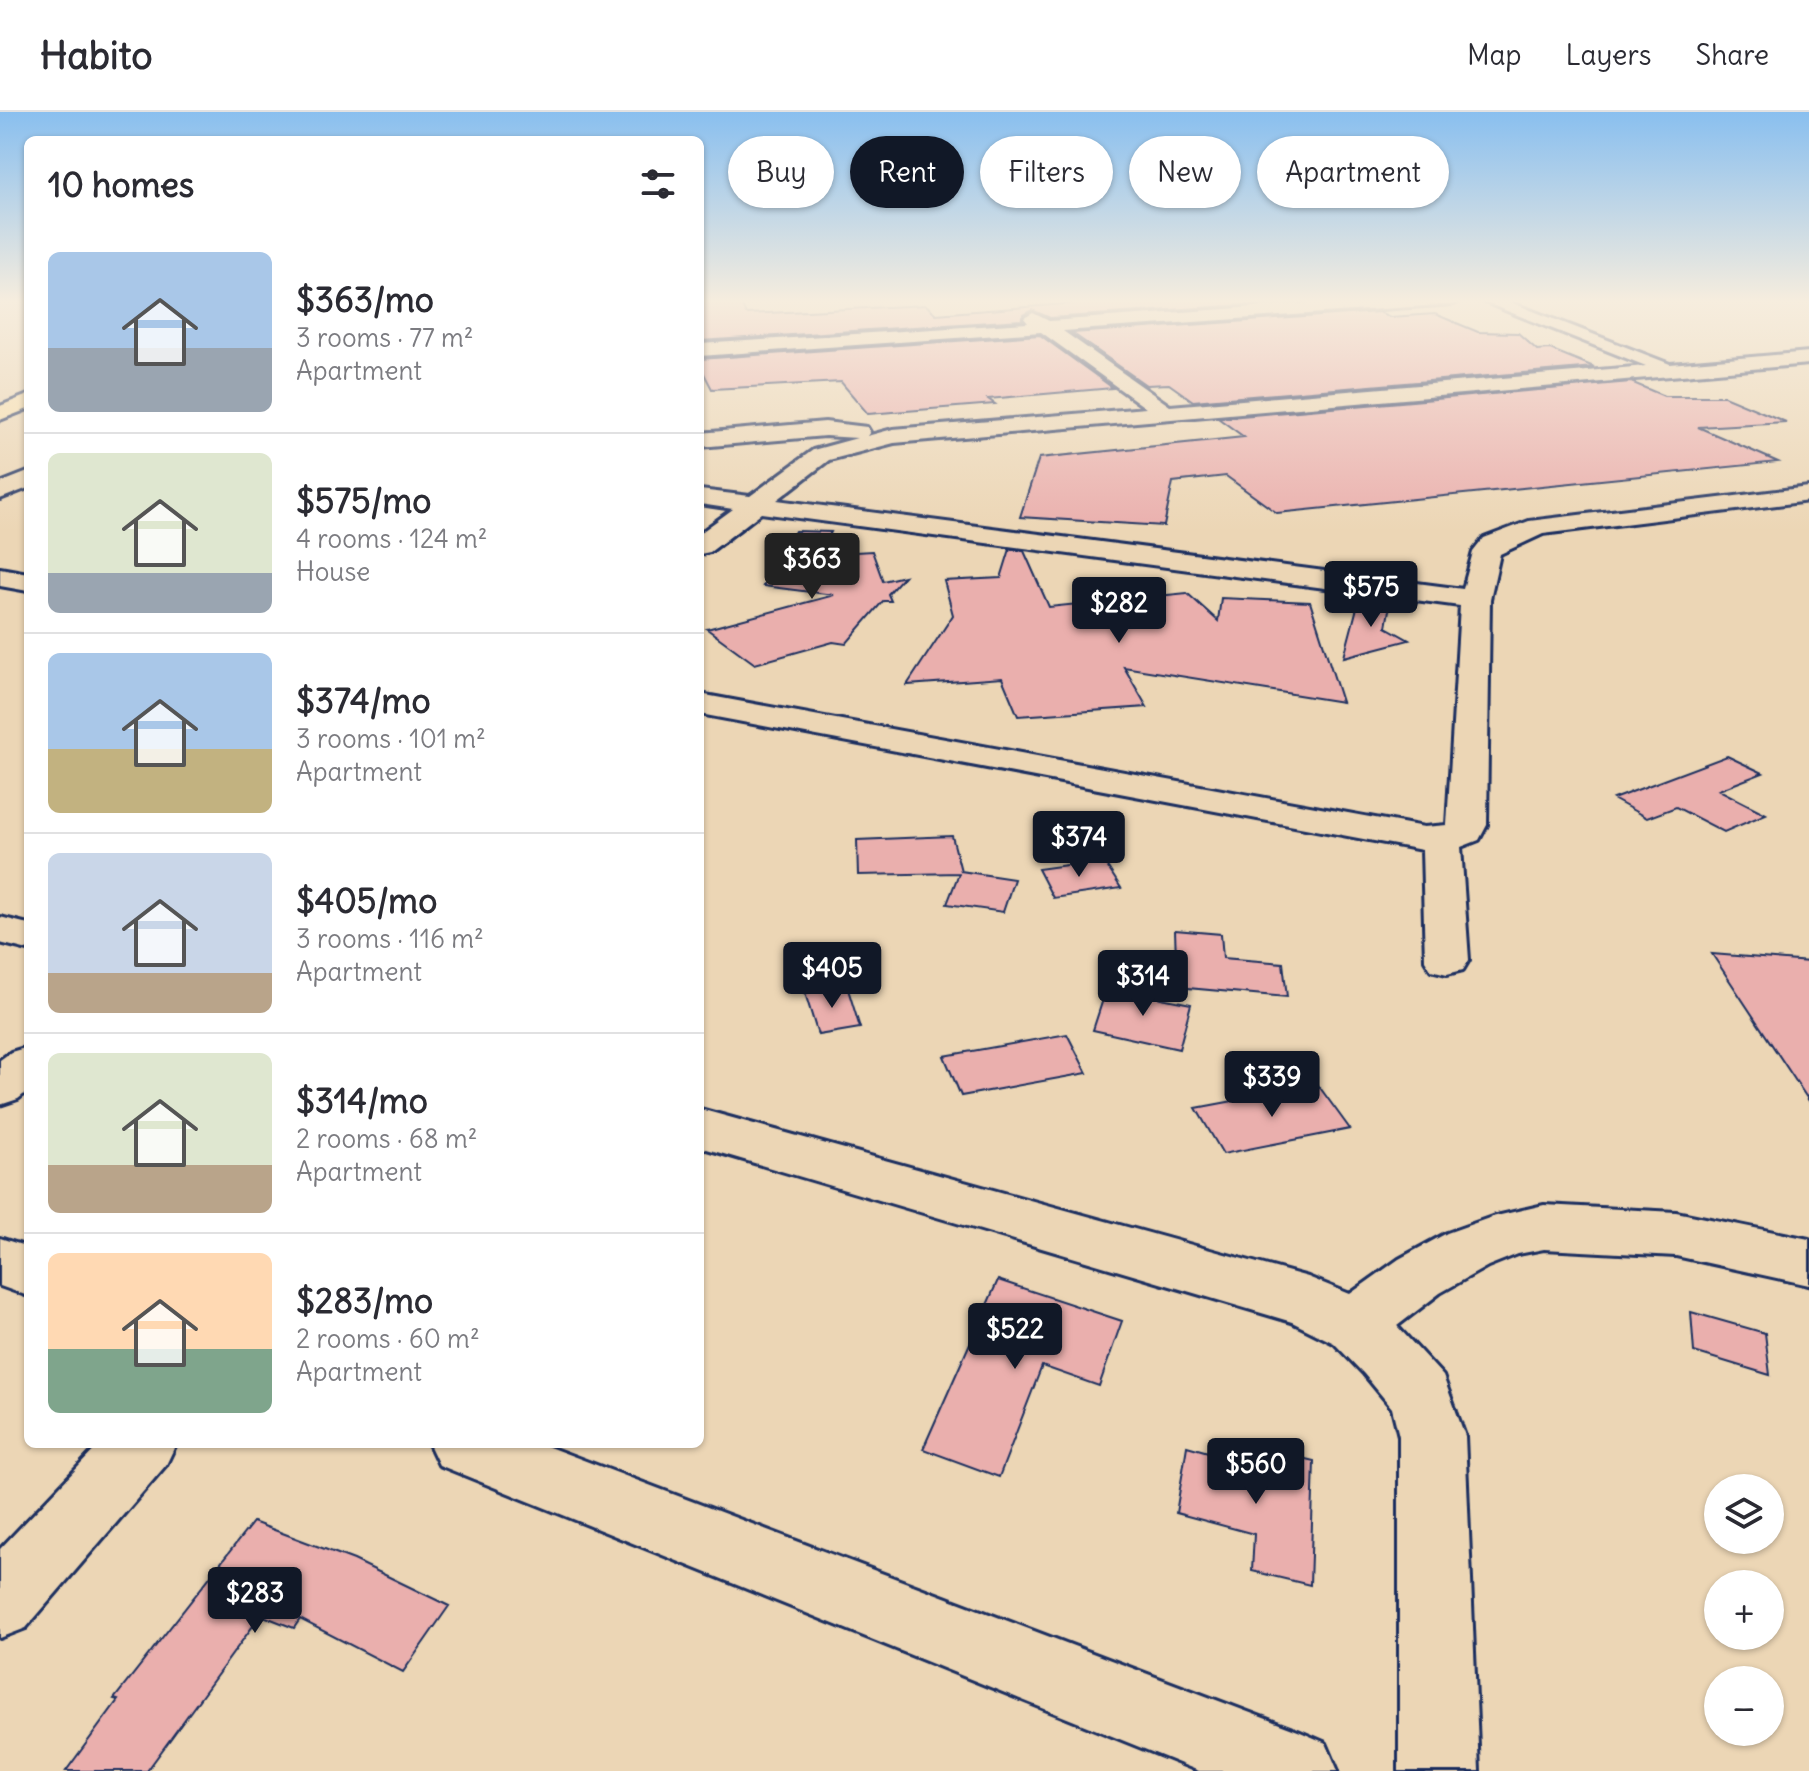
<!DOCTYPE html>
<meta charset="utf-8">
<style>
:root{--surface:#fff;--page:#f2f2f3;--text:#2b2b33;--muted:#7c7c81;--line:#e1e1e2;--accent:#111827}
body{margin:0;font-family:Delius,sans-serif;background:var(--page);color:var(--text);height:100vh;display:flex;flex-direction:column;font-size:30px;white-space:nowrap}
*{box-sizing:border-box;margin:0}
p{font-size:26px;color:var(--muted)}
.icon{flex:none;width:44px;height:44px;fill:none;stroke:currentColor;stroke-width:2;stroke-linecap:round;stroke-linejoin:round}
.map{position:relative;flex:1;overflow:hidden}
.panel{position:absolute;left:24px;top:24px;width:680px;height:1312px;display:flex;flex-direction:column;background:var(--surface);border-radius:12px;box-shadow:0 2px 6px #0004}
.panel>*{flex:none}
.banner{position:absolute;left:728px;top:24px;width:760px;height:72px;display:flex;gap:16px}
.controls{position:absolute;left:1704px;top:1362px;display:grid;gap:16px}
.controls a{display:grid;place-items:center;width:80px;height:80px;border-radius:50%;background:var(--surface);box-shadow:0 2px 6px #0004;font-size:40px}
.price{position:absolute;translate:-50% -68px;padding:0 18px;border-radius:8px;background:var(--accent);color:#fff;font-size:26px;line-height:52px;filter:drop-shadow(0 2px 4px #0008)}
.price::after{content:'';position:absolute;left:50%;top:48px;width:24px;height:18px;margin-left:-12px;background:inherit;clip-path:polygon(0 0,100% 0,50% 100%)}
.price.selected{background:#222;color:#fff}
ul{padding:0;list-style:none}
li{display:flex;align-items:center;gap:24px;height:200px;padding:0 24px}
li+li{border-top:2px solid var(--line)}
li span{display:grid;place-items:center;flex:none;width:224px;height:160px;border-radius:12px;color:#555}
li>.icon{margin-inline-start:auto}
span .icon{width:96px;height:96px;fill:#fffc;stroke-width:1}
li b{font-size:34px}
h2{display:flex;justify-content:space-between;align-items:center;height:96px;padding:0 24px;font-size:34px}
.pill{padding:0 28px;border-radius:36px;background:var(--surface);box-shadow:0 2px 6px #0004;font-size:28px;line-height:72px}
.pill.selected{background:var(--accent);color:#fff}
header{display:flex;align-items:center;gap:48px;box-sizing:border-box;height:112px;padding:0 40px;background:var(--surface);border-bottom:2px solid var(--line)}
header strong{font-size:38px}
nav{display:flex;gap:44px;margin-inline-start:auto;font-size:28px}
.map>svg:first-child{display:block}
.building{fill:#eaafad;stroke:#1b2f5e;stroke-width:2}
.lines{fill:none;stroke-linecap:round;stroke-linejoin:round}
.minor-casing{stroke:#1b2f5e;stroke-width:6}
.highway-casing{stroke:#1b2f5e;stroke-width:6}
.minor{fill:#ecd6b5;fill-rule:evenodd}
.highway{fill:#f8deab;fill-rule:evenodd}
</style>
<header>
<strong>Habito</strong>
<nav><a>Map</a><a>Layers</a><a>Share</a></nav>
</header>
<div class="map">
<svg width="1809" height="1659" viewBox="0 0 1809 1659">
<rect width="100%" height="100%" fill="#ecd6b5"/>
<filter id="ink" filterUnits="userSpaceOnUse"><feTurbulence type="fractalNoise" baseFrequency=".0125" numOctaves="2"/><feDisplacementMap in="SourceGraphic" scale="16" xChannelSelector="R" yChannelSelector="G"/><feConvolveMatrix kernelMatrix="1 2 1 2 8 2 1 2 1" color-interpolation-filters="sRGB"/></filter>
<g filter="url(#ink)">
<path class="building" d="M700,187H738L746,202L926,193L936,202L1128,187L1320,188L1050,206L1032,198L1023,203L1022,208L700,229Z
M1379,200L1390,205L1435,202L1478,220L1518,221L1537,238L1550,237L1594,255L1193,289L1169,272L1146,273L1072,221Z
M1040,223L1113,276L988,287L995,292L868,302L841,270L712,277L700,254V247Z
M1631,270L1664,284H1724L1786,310L1698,315L1778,350L1277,401L1226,364L1173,370L1164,414L1020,405L1039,346L1244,325L1218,306Z
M795,419L831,420L820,442L872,439L883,469L904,464L888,482L891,489H883L846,532L833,530L755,552L707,517L834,483L763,474Z
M1010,437L1024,439L1049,495L1187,481L1218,509L1221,486L1310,490L1342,590L1124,555L1147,595L1018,604L1002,566L907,573L953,503L944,469L1001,466Z
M1359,488L1390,492L1386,515L1409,528L1344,545Z
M1727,644L1763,661L1719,678L1766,702L1724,720L1676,695L1647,706L1613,687Z
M952,724L961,759L1014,767L1003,800L947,792L959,761L858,763L857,728Z
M1103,748L1121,776L1053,786L1038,757Z
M1175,818L1221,822L1223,846L1283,851L1287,885L1177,875Z
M1712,842L1809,850V989Z
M847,874L860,916L818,923L805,881Z
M1107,875L1191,892L1179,937L1093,918Z
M1067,922L1087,961L961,984L944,944Z
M1318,973L1350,1017L1223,1042L1196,996Z
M998,1168L1122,1209L1099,1274L1042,1254L999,1365L923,1337Z
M1691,1200L1765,1221L1770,1263L1694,1240Z
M1187,1334L1258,1354L1260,1336L1314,1349L1310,1473L1252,1459L1254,1422L1176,1401Z
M253,1410L354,1448L449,1494L403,1560L300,1507L294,1516L261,1503L147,1659H66L118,1588L114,1587Z"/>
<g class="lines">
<defs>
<path id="minor" d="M1373,187H1462L1454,192L1063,219L1170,294L1646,254L1477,187H1502L1670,252L1809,240V252L894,331L829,348L777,388L1463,477L1473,440L1484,426L1529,409L1809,375V389L1543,422L1500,442L1490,487L1487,713L1479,728L1461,735L1469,848L1463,858L1447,862L1431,858L1425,848L1422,738L700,602V582L1424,715L1447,713L1460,494L761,401L710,440L700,442V421L733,397L700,392V378L750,384L813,338L857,326L825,324L700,335V321L825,310L867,315L870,320L867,324L893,317L1146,296L1041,220L700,244V232L1028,211L1024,206L1033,201L1049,209Z
M28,360V376L0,387V371Z
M0,456L28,461V479L0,474Z
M0,805L28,812V838L0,831Z
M28,935V979L18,987L0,993V948L11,940Z
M700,997L1308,1165L1350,1182L1399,1147L1447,1121L1492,1105L1544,1093L1676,1100L1809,1127V1173L1676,1144L1544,1137L1518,1142L1488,1154L1440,1181L1397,1214L1443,1264L1465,1324L1479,1659H1399V1324L1392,1296L1364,1262L1334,1231L1292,1210L700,1035Z
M0,1126L28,1135V1184L0,1174Z
M100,1332H176L166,1353L26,1516L0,1526V1437Z
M429,1332H541L1298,1619L1326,1631L1338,1659H1199L439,1353Z"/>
<path id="highway" d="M28,283V297L0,308V294Z"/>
</defs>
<use href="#minor" class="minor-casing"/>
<use href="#highway" class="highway-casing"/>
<use href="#minor" class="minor"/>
<use href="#highway" class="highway"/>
</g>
</g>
<linearGradient id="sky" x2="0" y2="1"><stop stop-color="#89bfef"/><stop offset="0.45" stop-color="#f6edde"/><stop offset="1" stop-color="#f6edde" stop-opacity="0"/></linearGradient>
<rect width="1809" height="420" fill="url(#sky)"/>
</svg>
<div class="controls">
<a><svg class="icon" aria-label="layers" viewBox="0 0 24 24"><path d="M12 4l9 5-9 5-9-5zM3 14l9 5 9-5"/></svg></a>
<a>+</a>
<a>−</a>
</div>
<b class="price selected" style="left:812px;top:489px">$363</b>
<b class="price" style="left:1371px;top:517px">$575</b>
<b class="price" style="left:1119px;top:533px">$282</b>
<b class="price" style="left:1079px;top:767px">$374</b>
<b class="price" style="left:832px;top:898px">$405</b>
<b class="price" style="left:1143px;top:906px">$314</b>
<b class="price" style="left:1272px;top:1007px">$339</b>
<b class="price" style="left:1015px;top:1259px">$522</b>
<b class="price" style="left:1256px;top:1394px">$560</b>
<b class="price" style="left:255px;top:1523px">$283</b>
<div class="banner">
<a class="pill">Buy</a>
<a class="pill selected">Rent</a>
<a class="pill">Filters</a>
<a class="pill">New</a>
<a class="pill">Apartment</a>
</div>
<section class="panel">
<h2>10 homes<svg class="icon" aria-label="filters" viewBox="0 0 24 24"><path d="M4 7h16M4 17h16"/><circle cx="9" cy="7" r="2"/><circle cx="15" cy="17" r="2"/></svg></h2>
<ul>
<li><span style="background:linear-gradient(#a9c7e8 60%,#9aa5b1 0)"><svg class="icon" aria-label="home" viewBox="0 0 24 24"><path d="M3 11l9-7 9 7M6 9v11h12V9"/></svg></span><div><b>$363/mo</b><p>3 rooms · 77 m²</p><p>Apartment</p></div></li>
<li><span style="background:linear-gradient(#dfe7d0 75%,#9aa5b1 0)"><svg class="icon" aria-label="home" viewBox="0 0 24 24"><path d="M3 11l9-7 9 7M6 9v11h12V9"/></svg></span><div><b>$575/mo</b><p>4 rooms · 124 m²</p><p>House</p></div></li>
<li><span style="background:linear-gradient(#a9c7e8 60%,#c2b280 0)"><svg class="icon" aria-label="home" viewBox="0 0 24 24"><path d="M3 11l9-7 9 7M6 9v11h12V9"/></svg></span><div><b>$374/mo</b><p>3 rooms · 101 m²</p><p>Apartment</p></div></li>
<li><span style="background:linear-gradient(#c9d6e8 75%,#b9a48a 0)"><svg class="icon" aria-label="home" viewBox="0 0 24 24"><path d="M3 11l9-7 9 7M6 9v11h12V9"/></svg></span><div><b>$405/mo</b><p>3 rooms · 116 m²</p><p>Apartment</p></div></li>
<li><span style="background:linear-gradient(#dfe7d0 70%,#b9a48a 0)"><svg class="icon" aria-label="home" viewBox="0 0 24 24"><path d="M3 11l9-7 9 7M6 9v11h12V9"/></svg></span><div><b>$314/mo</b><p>2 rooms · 68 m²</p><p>Apartment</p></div></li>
<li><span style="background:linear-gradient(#ffd9b3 60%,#7fa58c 0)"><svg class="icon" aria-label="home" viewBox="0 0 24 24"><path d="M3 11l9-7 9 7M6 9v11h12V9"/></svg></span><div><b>$283/mo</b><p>2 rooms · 60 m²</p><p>Apartment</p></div></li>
</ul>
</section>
</div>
